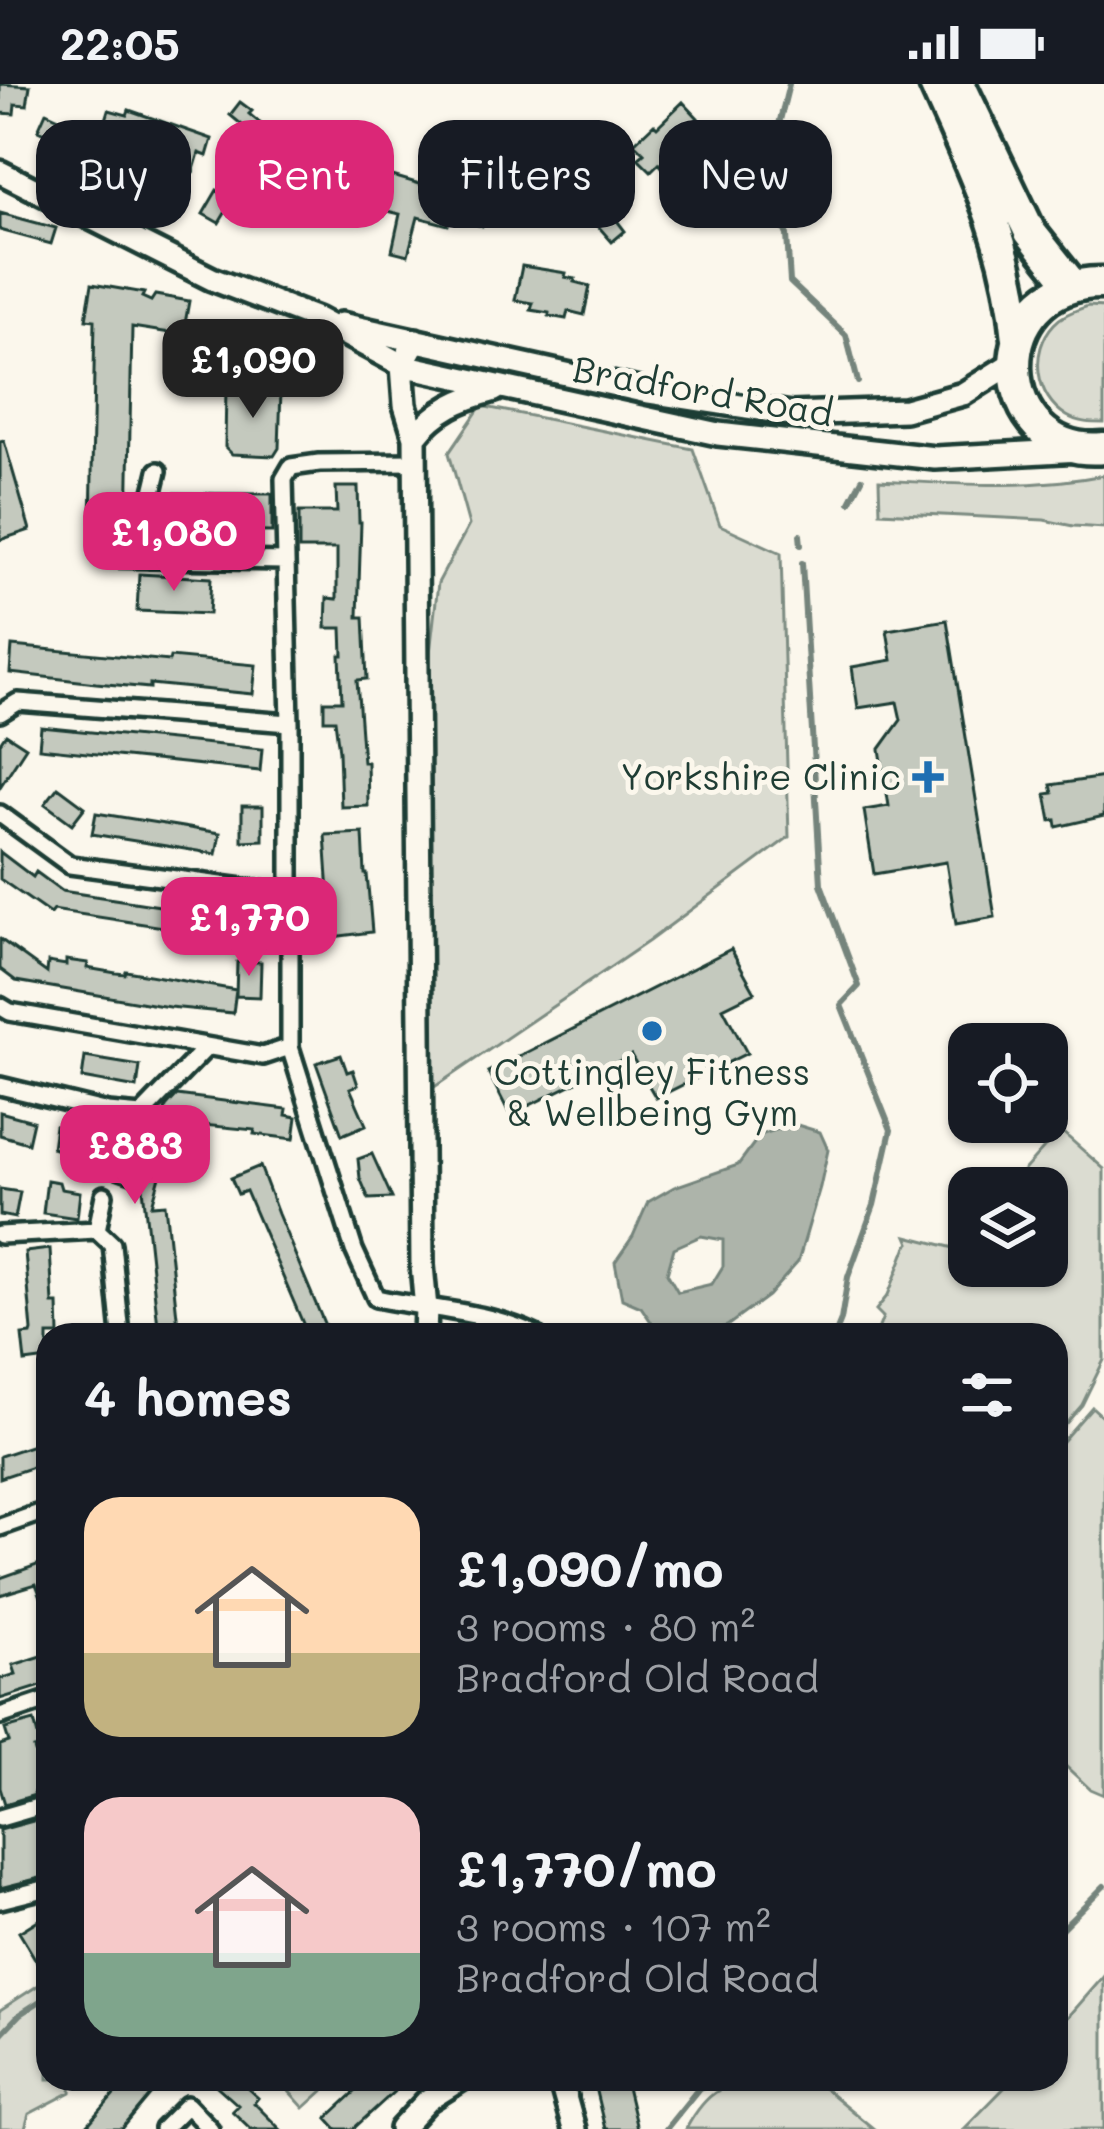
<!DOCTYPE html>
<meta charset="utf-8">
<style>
:root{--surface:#171b24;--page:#20242c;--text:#f1f3f6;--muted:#9ea1a6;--accent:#db2777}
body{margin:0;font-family:Mali,sans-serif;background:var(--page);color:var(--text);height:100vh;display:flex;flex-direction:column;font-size:45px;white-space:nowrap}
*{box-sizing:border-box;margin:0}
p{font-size:39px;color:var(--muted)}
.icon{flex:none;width:66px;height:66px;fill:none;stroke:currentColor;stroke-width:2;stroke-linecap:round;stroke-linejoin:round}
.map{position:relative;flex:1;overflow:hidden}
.sheet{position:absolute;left:36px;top:1239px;width:1032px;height:768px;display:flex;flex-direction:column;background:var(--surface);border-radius:36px;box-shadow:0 3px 9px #0004}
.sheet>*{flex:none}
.guide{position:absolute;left:36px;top:36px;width:1032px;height:108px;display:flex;gap:24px}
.tools{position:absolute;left:948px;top:939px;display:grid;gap:24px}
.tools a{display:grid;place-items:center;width:120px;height:120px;border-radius:24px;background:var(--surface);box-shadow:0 3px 9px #0004;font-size:60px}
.price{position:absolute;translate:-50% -102px;padding:0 27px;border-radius:24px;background:var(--accent);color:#fff;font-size:39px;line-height:78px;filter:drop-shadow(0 3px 6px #0008)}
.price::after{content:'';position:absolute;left:50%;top:72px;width:36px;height:27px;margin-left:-18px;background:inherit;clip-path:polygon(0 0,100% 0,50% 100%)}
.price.active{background:#222;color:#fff}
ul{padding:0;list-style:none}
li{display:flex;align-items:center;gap:36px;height:300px;padding:0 48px}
li span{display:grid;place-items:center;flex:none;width:336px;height:240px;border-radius:36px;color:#555}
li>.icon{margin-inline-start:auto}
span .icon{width:144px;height:144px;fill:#fffc;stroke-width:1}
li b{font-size:51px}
h2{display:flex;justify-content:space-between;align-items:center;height:144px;padding:0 48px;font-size:51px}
.pill{padding:0 42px;border-radius:36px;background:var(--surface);box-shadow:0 3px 9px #0004;font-size:42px;line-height:108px}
.pill.active{background:var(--accent);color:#fff}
.status{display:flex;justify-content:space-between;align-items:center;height:84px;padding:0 60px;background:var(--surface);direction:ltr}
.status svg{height:33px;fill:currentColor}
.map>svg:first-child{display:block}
.green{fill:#dbdcd1;stroke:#7d8c82;stroke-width:3}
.water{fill:#adb4aa;stroke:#74847b;stroke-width:3;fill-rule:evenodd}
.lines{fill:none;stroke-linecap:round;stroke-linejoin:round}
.stream{stroke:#74847b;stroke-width:6}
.building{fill:#c4c9be;stroke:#1f3d34;stroke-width:3}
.street-casing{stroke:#1f3d34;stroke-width:24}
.secondary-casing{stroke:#1f3d34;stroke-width:30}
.highway-casing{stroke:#1f3d34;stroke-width:39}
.street{stroke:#fbf7ec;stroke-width:15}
.secondary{stroke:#fbf7ec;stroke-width:21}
.highway{stroke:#fbf7ec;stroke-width:30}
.poi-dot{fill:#1f6fb2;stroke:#fbf7ec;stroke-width:4.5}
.labels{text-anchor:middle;stroke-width:10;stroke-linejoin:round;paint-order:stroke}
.street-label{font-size:36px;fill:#1f3d34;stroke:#fbf7ec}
.poi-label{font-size:36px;fill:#1f3d34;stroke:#fbf7ec;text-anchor:end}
</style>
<div class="status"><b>22:05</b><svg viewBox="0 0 49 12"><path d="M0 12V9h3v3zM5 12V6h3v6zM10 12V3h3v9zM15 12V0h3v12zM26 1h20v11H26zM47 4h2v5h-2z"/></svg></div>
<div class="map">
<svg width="1104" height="2045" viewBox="0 0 1104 2045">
<rect width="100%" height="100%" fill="#fbf7ec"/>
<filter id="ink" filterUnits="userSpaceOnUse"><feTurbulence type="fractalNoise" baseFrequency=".00833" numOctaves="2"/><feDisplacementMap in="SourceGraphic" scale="24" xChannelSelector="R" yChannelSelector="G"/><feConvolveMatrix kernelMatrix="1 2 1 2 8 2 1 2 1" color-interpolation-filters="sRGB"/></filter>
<g filter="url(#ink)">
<path class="green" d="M1088,222L1104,223V339C1091,339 1079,339 1067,332C1035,313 1029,267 1054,240C1063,230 1075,227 1088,222Z
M481,322L693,365L720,441L781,469L789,753L649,857L433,1004L429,578L438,499L469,441L449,369Z
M1104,391V444L1073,442L1044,436L880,428L879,396C955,400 1029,406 1104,391Z
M1060,1046L1104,1085V1276L1082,1321L1056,1351V1251H876L883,1233L876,1226L888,1211L907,1162L910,1159L907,1152L954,1164L969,1147V1182H1047V1104H1008Z
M1092,1323L1104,1334V1711L1090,1705L1056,1673V1364Z
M1104,1892V2045H964L1013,1995H1056V1947Z
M48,1895V1995H72L71,2008L29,2030L25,2045H0V1926Z
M278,1995H336L304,2024Z
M767,1995H813L874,2045H686C707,2006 724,1998 767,1995Z"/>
<path class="water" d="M794,1040L820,1048L828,1066L820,1103L798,1178L768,1212L727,1242L695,1251L656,1245L641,1223L622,1215L615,1178L633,1152L648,1118L674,1103L738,1081L760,1051ZM701,1152L723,1156V1182L712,1200L678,1208L667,1189L674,1164Z"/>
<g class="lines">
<path class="stream" d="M789,0L764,101L787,151L790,198L846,251L858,298
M850,418L862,395
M800,451L801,461
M802,479L821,800L859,902L841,921L891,1046L874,1121L848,1193L841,1236L835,1251
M1056,1850L1104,1802
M0,1951L20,1930L48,1912
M666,2045L699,2004L721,1995"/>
</g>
<path class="building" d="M0,0L30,2L27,21L15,20L14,30L0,29Z
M240,18L252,27L249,30L272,49L270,52L294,73L300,65L311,75L304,83L308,86L286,111L273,100L276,95L247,70L244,74L231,63L247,45L230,31Z
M683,18L698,34L684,48L690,54L674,70L678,74L665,87L659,79L651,87L638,74L644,69L634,59L654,40L657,43Z
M109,26L127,31L129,26L212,55L207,72L199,69L193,89L175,82L176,78L101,52Z
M46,28L98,52L89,70L75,64L77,60L52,49L51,52L38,46Z
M372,86L464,113L465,110L489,116L482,142L450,134L448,141L418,133L408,171L392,167L400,130L363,121Z
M562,91L576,93L574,108L602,113V117L625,147L612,158L598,142L584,138L581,143L567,140L569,134L555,132Z
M327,97L341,104L332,121L318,113Z
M141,102L179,115L173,131L135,118Z
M217,106L233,116L219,139L203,130Z
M0,129L56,144L51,160L0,146Z
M522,182L566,189L565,193L575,195L574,198L590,202L584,231L568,227L566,235L549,232V229L531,226L533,219L515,216Z
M92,200L144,209L142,213L151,217L155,211L189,217L183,251L132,243L128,443L91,442L95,236L86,235Z
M226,303L281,305L279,364L274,372L232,370L225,363Z
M4,357L30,446L0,456V358Z
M336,403H358L359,438H361L358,533H364L367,595L357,596L363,678H367L368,722L341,723L339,667L335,636H324V617H342L340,571H343L342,544H326L327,514L337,515V465H299V428H337Z
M166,409L272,410V448L166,446Z
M139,490L211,494L209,530L137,527Z
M947,536L995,833L956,840L946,778L874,790L864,726L889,722L880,665L901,636L897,618L858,624L852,583L892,576L887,546Z
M12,562L169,577L170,573L256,581L253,610L150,600V604L96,599L10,589Z
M41,643L262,665L260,687L39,664Z
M6,650L26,663L0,703V659Z
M1104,693V732L1057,743L1056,736L1051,737L1046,710L1053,709L1051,701Z
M58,703L85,723L72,740L45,720Z
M242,722H263V756L242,757Z
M96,729L220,749L216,770L92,750Z
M363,749L365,790H367L372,848L332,853L325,751Z
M0,768L33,793L36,788L62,807L245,835L242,855L53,826L50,830L0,795Z
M0,855L47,889L48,878L66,881V876L88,879L87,884L116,889L125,890L126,887L236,906L233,929L169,923L16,897L0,885Z
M731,865L755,908L723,924L747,969L656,1014L631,971L510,1031L488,988Z
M237,878H261L260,913L236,912Z
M341,971L347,988L353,986L358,1001L350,1004L366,1041L342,1051L316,979Z
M85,973L140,982L137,1004L82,994Z
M177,1011L287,1025L286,1031L297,1033L294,1055L254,1050L255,1046L192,1040V1035L164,1030L166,1023Z
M0,1028L33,1037L28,1059L0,1051Z
M55,1042L165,1074L152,1121L165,1120L179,1251H159L143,1104L95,1087L97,1079L52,1064Z
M372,1070L392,1114L369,1115L360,1094L358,1075Z
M260,1082L278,1130L329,1251H308L246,1107L238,1110L231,1094Z
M47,1096L59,1098L61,1105L80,1108L77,1134L43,1129Z
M0,1105L20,1108L15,1134L0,1131Z
M50,1165L53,1220H58L59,1251H48V1275L25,1278L22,1251L31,1250L32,1247L25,1168Z
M48,1356V1378L0,1394V1372Z
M48,1477V1526H46L36,1500L0,1511V1494Z
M48,1570V1600L0,1615V1595L16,1590L13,1581Z
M34,1637L41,1663L34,1665L47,1704L34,1708L35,1711L5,1720L0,1704V1661L9,1658L5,1645Z
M44,1734L48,1746V1792L0,1804V1746Z
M48,1830V1896L19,1848Z
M128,1995H147L157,2003L122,2045H84Z
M209,1995H237L258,2014L254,2019L280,2045H251L232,2027L238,2021Z
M369,1995H391L399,2003L353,2045H337L327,2034Z
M593,1995H625L637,2045H605Z"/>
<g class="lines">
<defs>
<path id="street" d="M415,378L319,379L291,383L284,395L290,639V963L354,1166L376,1214C428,1225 487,1227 536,1251
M103,474L284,477
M149,475L150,420L158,387
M0,629L18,618L290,639
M0,730L70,781L289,810
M0,922L10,928L263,972L290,963
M0,1002L108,1028L141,1031L207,963
M97,1146L104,1111
M0,1151L97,1146L112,1160L121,1251
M0,1443L48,1426
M0,1632L48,1616
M0,1734L48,1720
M0,1816L48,1804
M163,2045L187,2021L210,2045"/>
<path id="secondary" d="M0,88L212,195L317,235L402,281L718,350L935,374L1080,366
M341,240L643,307L792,330L905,326L963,310L1014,278
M416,256L402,281L405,321L415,353L422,1181L426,1225L425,1251
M415,353C437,325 461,315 495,306
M560,1995L574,2045
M401,2045L428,2016L461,1995"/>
<path id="highway" d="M935,0C975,89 1009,157 1018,255
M959,0L1030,148L1073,202
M1104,199C980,196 991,376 1104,364"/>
</defs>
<use href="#street" class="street-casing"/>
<use href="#secondary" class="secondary-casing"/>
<use href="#highway" class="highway-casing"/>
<use href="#street" class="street"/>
<use href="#secondary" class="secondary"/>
<use href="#highway" class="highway"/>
</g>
</g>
<g class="poi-dot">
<path d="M922 675h12v12h12v12h-12v12h-12v-12h-12v-12h12z"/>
<circle cx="652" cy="947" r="12"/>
</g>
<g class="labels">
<g class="street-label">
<text transform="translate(703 307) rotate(10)" y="13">Bradford Road</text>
</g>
<g class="poi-label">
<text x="901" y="706">Yorkshire Clinic</text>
<text x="652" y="1001" text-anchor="middle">Cottingley Fitness<tspan x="652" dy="41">&amp; Wellbeing Gym</tspan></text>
</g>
</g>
</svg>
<div class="tools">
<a><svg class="icon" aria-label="locate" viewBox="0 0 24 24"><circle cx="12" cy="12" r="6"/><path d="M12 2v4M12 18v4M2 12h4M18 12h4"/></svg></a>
<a><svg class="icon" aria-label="layers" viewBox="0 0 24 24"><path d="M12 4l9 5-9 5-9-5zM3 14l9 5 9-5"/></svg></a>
</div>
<b class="price active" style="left:253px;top:337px">£1,090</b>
<b class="price" style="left:174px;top:510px">£1,080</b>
<b class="price" style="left:249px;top:895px">£1,770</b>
<b class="price" style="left:135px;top:1123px">£883</b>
<div class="guide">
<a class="pill">Buy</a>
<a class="pill active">Rent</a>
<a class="pill">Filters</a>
<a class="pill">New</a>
</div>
<section class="sheet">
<h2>4 homes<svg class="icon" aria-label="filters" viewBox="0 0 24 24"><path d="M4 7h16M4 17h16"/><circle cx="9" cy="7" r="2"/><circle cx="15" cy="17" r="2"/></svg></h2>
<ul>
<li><span style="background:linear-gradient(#ffd9b3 65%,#c2b280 0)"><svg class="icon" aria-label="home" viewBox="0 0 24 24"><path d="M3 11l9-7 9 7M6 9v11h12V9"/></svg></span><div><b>£1,090/mo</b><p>3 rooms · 80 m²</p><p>Bradford Old Road</p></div></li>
<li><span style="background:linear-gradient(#f6c9c9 65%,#7fa58c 0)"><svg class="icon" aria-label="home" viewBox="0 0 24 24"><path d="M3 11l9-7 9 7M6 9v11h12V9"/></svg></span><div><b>£1,770/mo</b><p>3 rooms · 107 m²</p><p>Bradford Old Road</p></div></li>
</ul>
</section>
</div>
